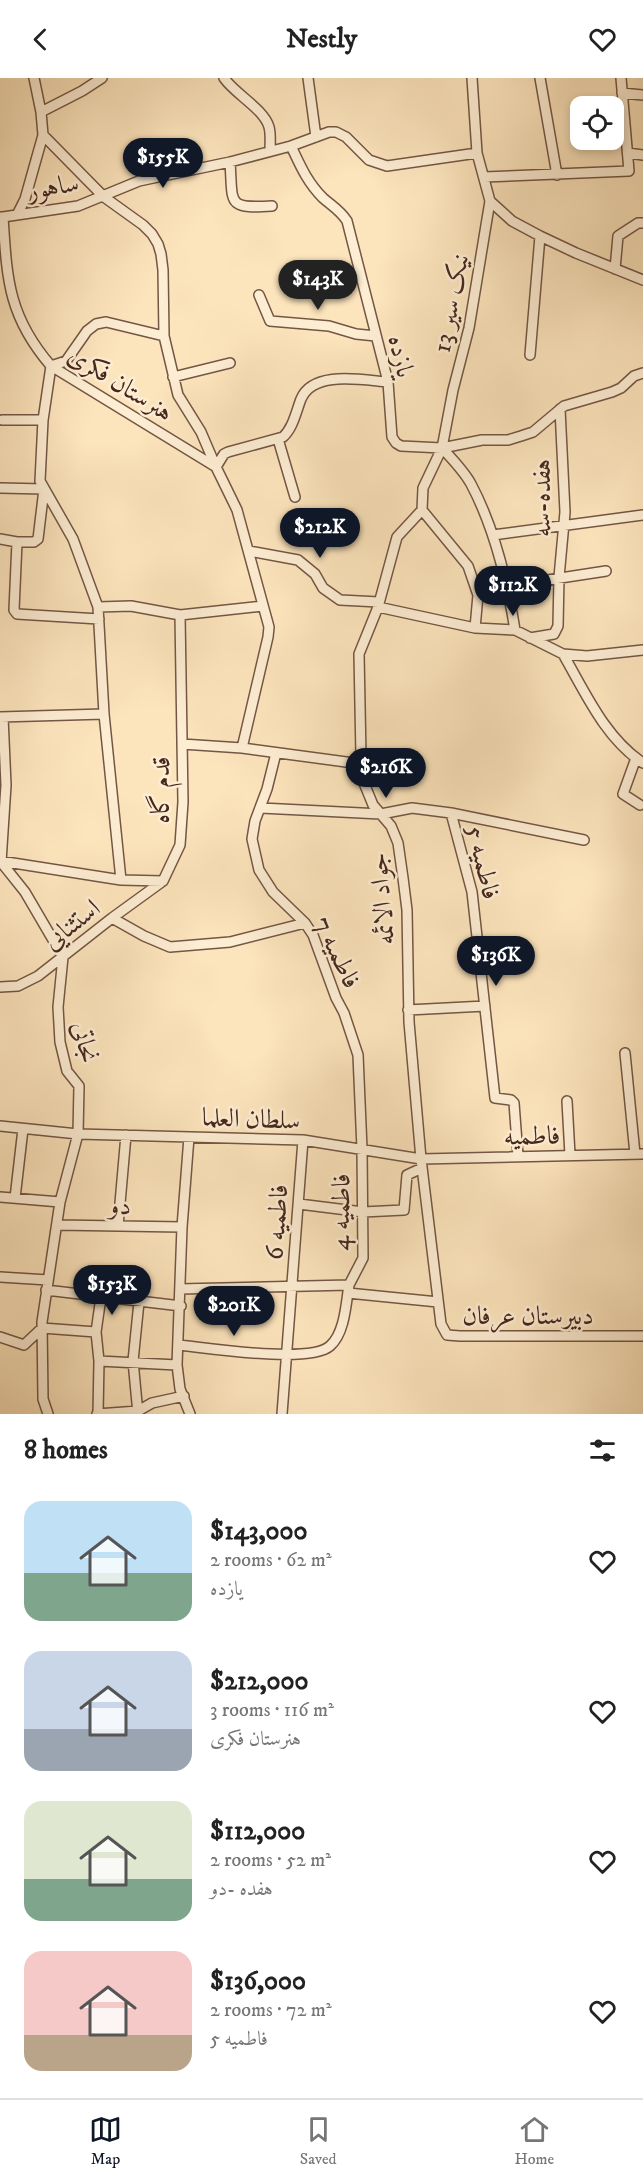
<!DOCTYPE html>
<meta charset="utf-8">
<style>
:root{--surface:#fff;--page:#f2f2f2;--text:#222;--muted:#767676;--line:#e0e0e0;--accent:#111827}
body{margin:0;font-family:"IM FELL DW Pica",Amiri,serif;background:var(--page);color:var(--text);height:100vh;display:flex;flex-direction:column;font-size:22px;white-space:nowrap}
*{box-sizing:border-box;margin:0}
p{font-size:20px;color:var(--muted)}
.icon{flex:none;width:33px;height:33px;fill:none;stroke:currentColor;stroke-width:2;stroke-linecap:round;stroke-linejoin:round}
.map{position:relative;height:1336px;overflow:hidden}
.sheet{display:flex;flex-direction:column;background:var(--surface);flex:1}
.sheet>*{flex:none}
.controls{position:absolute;left:570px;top:18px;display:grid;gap:12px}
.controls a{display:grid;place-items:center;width:54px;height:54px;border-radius:12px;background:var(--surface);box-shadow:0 3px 9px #0003;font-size:30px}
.price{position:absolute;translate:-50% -51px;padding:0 14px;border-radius:21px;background:var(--accent);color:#fff;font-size:20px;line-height:39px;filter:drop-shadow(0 2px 3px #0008)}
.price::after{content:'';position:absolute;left:50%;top:36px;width:18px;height:14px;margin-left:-9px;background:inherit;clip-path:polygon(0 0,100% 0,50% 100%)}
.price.selected{background:#222;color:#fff}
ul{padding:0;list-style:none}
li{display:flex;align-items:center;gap:18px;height:150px;padding:0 24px}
li span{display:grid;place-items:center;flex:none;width:168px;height:120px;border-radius:18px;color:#555}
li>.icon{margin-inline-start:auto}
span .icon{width:72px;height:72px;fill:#fffc;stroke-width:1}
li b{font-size:26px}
h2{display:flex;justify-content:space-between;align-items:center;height:72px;padding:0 24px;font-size:26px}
header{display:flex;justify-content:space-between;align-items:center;height:78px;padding:0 24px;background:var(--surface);font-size:27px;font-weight:700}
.tab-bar{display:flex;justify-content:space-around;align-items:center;height:84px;border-top:2px solid var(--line);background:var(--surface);font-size:16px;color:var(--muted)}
.tab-bar a{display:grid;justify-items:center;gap:3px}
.tab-bar .selected{color:var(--accent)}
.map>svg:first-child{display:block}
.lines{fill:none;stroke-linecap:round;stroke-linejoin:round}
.minor-casing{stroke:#745644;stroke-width:12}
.minor{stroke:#fdedd3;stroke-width:9}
.labels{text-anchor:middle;stroke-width:5;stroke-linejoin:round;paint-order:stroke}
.street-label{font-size:26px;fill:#46271c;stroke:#fdedd3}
</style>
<header><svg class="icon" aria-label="back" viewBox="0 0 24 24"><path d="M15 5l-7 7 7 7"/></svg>Nestly<svg class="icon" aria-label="heart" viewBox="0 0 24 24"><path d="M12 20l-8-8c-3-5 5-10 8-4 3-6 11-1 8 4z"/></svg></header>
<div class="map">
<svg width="643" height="1336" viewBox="0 0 643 1336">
<rect width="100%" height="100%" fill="#fce4bc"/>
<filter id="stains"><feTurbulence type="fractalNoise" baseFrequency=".00333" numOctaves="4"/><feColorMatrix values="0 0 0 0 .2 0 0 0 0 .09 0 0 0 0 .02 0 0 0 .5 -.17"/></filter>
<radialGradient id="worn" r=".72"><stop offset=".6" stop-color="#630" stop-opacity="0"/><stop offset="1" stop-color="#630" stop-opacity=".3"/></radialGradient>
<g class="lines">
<defs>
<path id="minor" d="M34,0L41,34L43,57L104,119L143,147L152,156L158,166L161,176L163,192L164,258L178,317L201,354L216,389
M224,0C235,16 264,31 269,49C271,56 270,65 270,73
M308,0L316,59
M472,0L477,75L490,123L512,143L540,158L576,175L643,202
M540,0L557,97
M622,15L643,17
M41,34L82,13L102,0
M291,68C300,87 307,104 323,120C332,128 340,132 347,143L388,304L392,359L396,365L401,368L442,370L482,362H508L521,358L533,354L564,328L612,314L621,310L634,298L643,295
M628,75L643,77
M230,84C233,126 226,131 272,128
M484,99L629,93L621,0
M490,123L469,250L453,312L442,370L423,410L422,432L397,459L378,529L359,576L361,679L364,705L373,727L391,748L398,765L403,800L407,832L409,944L421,1081L441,1246L447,1257L460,1258H643
M18,135L25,121L43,57
M0,139H3C7,201 8,238 51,288L216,389L237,432L269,549L268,559L242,670
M3,139L78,128L139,103L230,84L291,68L329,54H336L346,59L369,82L387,88L477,75
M615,191L618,158L638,145H643
M259,217L270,243L329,248L356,256L376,258
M530,277L540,158
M173,299L230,285
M2,342H43
M278,361L295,419
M442,370C452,381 464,393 471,406C495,451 507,502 515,552
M216,389L224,376L228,374L283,359C293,350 296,334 301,321C313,292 362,302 388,304
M0,410L44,411L38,461L34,464H17
M422,432L468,488L478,517L475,550
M493,457L643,437
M0,461L17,464L14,532L17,536L99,541
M249,473L298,482L315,496L323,510L340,522L379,524
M508,508L606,493
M98,529L131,528L180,537
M378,529L475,550L515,552L563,576L587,578L643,572
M530,560L554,556L558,548L559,499L565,434L560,331
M563,576C585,614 605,660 643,685
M0,639L104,636
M3,639L6,707L1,784L25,814L63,879L58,929L60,964L67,993L79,1008L78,1056L60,1124L42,1244L43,1321L48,1336
M182,666L242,670L361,686
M636,680L623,716L640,727
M261,730L381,736L412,730L451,735L584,762
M451,735L472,814L495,1020L511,1022L514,1025L518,1078
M0,783L121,802L163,803L180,767L183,724L180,537L263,528
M121,802L104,636L98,529L73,461L40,403L43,342L51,288L66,283L87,253L96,246L106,244L164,258
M112,840L144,858L170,869L230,864L305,845
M0,909L18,908L38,898L112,840L163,803
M408,932L485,928
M625,975L635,1076
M567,1023L570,1077
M0,1048L78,1056L303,1062L421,1081L643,1076
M189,1059L182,1149L177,1287L180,1311L190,1336
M0,1119L60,1124
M15,1120L23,1051
M299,1126L363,1134L404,1132L407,1097L422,1090
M57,1147L182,1149
M118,1148L126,1057
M0,1199L48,1202
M180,1211L349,1207L363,1180L362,1071L358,977L344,935L336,920L313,857L305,845L273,814L259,792L252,761L255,743L267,711L276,675
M46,1212L181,1228
M348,1215L438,1224
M96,1254L101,1219
M0,1259L24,1267L42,1250L96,1254L99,1283L177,1287
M179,1267C208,1270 310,1286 330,1268C345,1255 346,1225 349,1207
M97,1336L138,1333L152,1325L184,1318
M98,1336L99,1283
M138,1336L133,1283L139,1224
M282,1336L303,1062"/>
</defs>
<use href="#minor" class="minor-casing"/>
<use href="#minor" class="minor"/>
</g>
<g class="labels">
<g class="street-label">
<text transform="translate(53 108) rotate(-10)" y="9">ساهور</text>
<text transform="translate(450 225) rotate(-79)" y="9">نیک سیر 13</text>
<text transform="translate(402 278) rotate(77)" y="9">یازده</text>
<text transform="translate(121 305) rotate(32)" y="9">هنرستان فکری</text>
<text transform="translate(541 420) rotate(-90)" y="9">هفده-سه</text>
<text transform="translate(160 712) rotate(-89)" y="9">قدم گاه</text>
<text transform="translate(484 784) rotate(77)" y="9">فاطمیه 5</text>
<text transform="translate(381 821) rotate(-95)" y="9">جواد الائمه</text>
<text transform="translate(71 846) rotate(-38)" y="9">استثنایی</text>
<text transform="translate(338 874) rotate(65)" y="9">فاطمیه 7</text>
<text transform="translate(86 964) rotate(77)" y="9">نجاتی</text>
<text transform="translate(251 1040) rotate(2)" y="9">سلطان العلما</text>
<text transform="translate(532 1057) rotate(-1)" y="9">فاطمیه</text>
<text transform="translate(120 1127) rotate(1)" y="9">دو</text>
<text transform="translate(340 1134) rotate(-89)" y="9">فاطمیه 4</text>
<text transform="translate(276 1144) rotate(-86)" y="9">فاطمیه 6</text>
<text x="528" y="1246">دبیرستان عرفان</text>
</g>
</g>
<rect width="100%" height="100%" filter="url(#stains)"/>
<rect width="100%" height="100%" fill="url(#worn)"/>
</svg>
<div class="controls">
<a><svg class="icon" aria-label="locate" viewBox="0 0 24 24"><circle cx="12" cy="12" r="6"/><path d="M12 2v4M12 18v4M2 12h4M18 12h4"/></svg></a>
</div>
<b class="price" style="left:163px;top:111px">$155K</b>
<b class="price selected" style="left:318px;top:233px">$143K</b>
<b class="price" style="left:320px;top:481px">$212K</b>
<b class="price" style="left:513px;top:539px">$112K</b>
<b class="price" style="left:386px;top:721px">$216K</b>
<b class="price" style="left:496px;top:909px">$136K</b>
<b class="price" style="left:112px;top:1238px">$153K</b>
<b class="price" style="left:234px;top:1259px">$201K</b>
</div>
<section class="sheet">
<h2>8 homes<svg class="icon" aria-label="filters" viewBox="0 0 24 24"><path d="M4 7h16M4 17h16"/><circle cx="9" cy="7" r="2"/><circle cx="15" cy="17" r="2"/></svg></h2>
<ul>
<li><span style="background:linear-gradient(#bfe0f5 60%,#7fa58c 0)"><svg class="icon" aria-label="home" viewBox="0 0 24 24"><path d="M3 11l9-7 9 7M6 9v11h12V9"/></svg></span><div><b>$143,000</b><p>2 rooms · 62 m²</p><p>یازده</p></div><svg class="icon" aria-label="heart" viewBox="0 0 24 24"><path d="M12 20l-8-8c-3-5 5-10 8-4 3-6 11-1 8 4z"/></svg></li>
<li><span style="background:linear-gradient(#c9d6e8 65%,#9aa5b1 0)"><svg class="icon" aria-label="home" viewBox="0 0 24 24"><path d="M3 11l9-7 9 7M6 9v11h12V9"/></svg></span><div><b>$212,000</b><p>3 rooms · 116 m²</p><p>هنرستان فکری</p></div><svg class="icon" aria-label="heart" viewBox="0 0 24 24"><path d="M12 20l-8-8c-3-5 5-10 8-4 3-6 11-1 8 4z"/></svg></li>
<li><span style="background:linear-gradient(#dfe7d0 65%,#7fa58c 0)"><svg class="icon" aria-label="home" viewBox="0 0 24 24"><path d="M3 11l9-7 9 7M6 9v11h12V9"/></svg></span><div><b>$112,000</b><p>2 rooms · 52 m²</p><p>هفده -دو</p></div><svg class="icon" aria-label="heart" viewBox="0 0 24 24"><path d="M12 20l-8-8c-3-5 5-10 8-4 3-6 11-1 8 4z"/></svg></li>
<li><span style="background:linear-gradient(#f6c9c9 70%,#b9a48a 0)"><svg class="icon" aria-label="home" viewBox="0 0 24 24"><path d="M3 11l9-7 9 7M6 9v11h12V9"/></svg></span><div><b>$136,000</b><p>2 rooms · 72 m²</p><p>فاطمیه 5</p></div><svg class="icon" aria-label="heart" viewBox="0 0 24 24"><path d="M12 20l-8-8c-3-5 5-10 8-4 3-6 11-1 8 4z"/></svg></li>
</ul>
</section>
<nav class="tab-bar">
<a class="selected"><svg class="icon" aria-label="map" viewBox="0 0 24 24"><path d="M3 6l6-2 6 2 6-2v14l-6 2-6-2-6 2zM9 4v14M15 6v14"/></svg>Map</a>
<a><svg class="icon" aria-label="saved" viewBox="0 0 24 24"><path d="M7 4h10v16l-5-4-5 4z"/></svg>Saved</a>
<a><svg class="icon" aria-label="home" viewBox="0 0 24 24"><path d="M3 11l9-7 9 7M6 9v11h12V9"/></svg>Home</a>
</nav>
